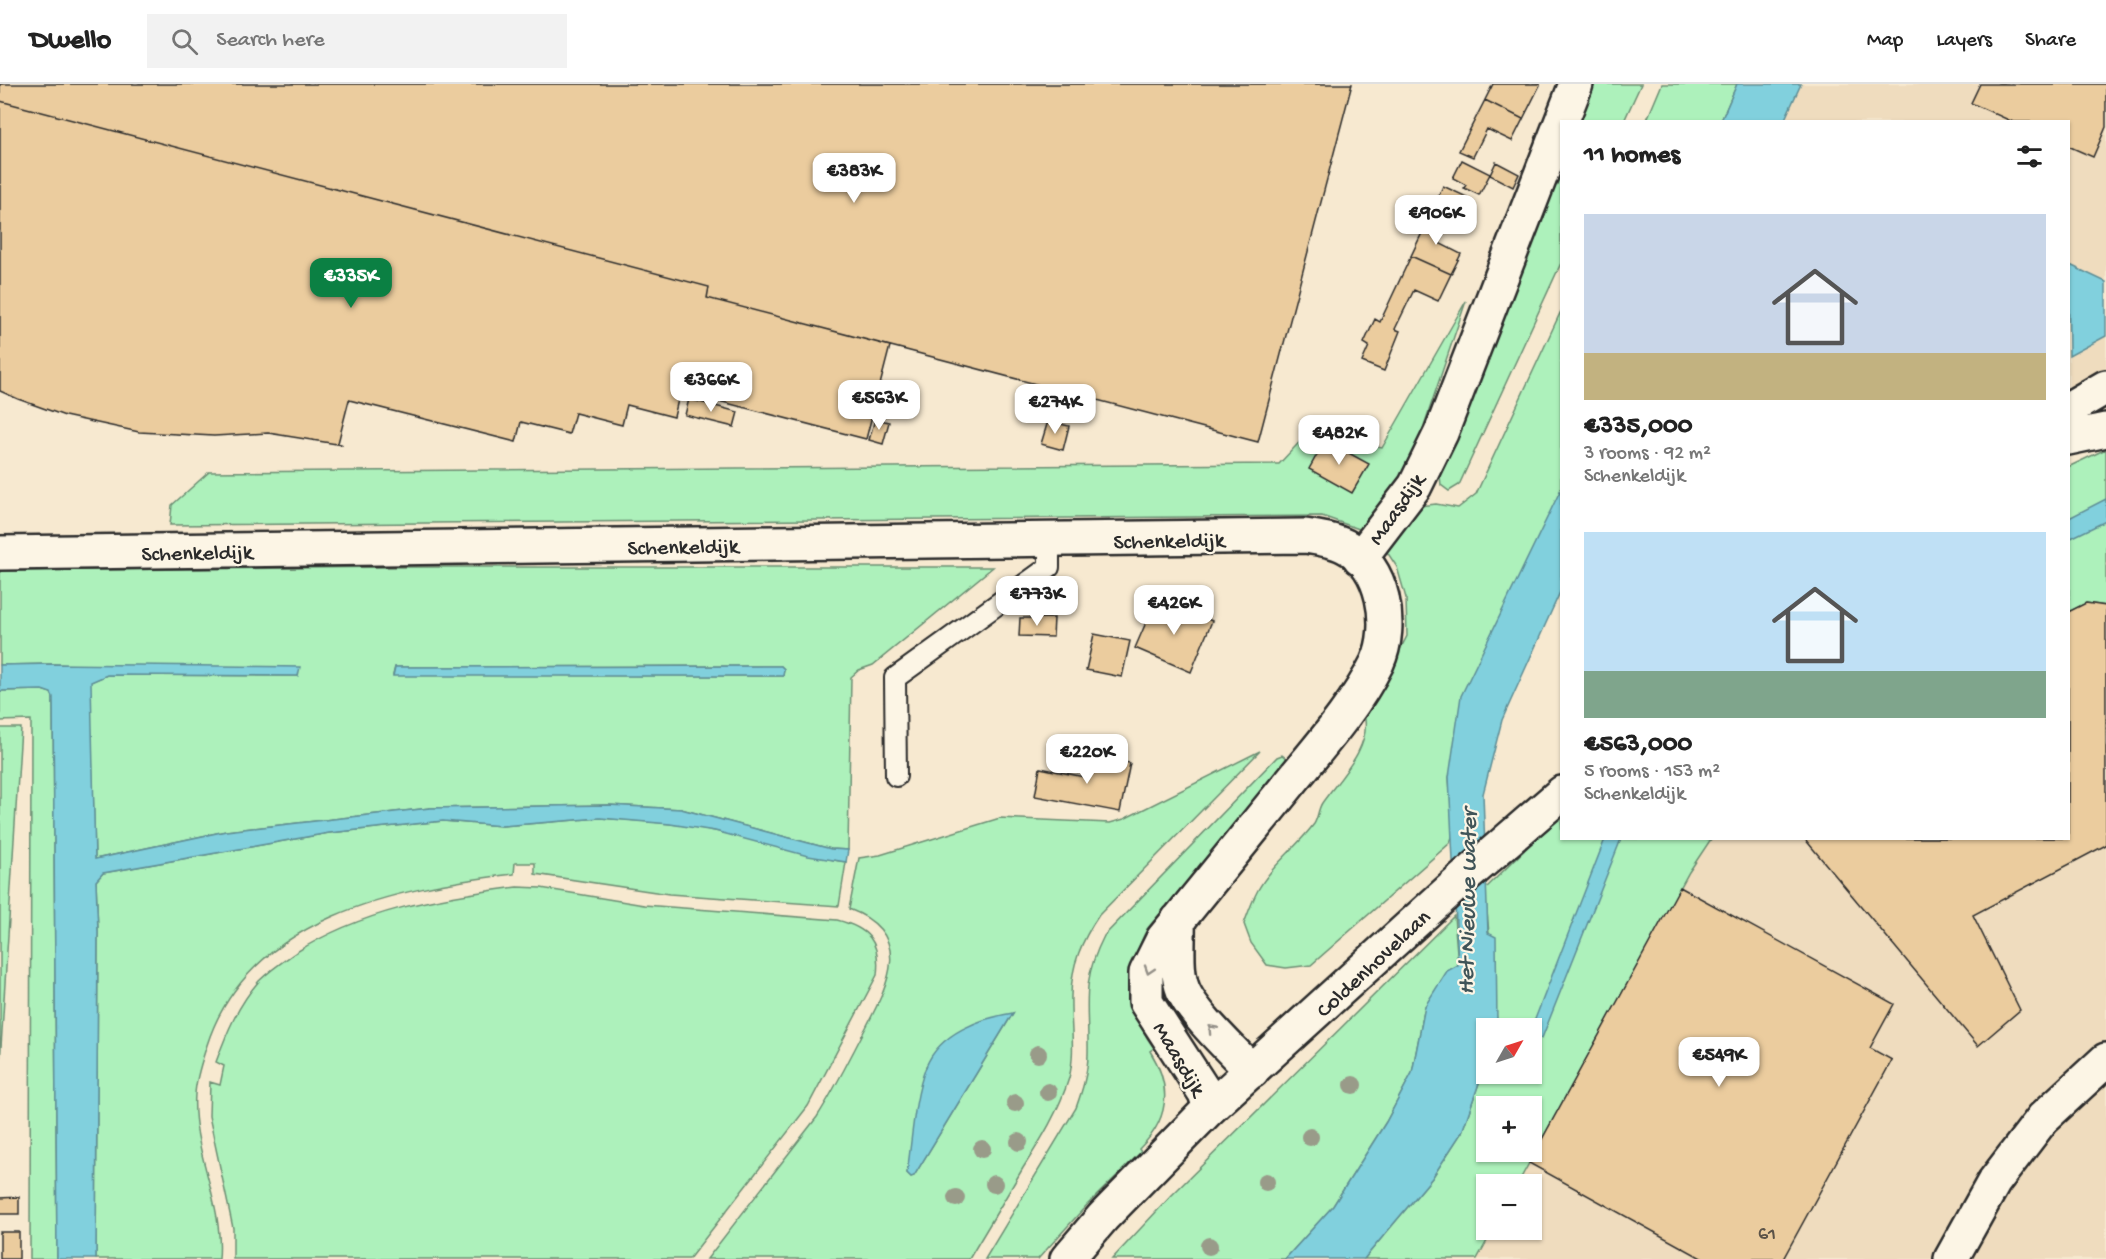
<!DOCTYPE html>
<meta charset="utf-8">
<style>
:root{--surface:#fff;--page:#f2f2f2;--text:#222;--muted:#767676;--line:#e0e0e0;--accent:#0b8043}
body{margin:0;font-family:"Gochi Hand",sans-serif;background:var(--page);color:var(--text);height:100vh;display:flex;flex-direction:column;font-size:22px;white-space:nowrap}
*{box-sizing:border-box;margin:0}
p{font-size:20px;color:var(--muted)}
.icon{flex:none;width:33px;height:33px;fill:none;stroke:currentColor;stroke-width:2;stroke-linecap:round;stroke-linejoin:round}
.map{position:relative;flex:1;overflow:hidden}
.details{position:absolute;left:1560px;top:36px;width:510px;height:720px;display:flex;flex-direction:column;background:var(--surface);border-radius:0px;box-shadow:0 2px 4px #0004}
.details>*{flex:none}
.needle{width:39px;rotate:51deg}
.fabs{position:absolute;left:1476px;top:934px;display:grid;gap:12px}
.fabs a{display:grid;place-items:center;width:66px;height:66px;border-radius:0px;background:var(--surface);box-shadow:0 2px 4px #0004;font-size:30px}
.price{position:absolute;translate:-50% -51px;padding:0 14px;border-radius:12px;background:#fff;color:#222;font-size:20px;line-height:39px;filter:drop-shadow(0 2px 3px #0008)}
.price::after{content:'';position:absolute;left:50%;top:36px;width:18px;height:14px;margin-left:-9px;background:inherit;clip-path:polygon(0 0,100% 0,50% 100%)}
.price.on{background:var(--accent);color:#fff}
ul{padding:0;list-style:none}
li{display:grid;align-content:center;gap:12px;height:318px;padding:0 24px}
li span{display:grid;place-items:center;height:186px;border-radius:0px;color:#555}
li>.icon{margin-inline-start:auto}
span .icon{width:108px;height:108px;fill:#fffc;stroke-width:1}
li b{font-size:26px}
h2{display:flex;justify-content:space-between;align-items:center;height:72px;padding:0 24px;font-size:26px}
header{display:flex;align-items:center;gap:36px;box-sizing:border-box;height:84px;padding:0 30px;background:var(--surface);border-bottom:2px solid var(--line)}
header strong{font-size:28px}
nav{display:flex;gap:33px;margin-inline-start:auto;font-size:21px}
.search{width:420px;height:54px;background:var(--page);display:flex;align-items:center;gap:15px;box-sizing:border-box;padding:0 21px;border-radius:0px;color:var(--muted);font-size:22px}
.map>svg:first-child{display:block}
.built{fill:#efdcbe;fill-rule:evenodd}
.green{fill:#adf1bb;stroke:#6c8e73;stroke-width:1.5;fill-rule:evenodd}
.water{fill:#81d0dd;stroke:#5f8e96;stroke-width:1.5}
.building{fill:#ebcc9e;stroke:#2b2b2b;stroke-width:1.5}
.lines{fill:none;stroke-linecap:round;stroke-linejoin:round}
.service-casing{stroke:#2b2b2b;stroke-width:24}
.minor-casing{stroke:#2b2b2b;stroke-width:38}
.tertiary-casing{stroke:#2b2b2b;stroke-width:38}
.secondary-casing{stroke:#2b2b2b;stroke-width:38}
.service{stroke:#fcf5e5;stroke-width:20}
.minor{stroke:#fcf5e5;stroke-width:33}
.tertiary{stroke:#fcf5e5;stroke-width:33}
.secondary{stroke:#fcf5e5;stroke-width:33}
.tree{fill:#999b89}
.oneway{stroke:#949088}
.labels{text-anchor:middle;stroke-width:4.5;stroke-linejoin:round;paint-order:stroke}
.number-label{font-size:20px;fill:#5b5348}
.street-label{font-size:22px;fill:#2b2b2b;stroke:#fcf5e5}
.water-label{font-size:24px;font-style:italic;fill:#405458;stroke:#fcf5e5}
</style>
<header>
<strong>Dwello</strong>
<div class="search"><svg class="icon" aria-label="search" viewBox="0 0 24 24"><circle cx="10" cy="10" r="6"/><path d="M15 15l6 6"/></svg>Search here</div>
<nav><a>Map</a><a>Layers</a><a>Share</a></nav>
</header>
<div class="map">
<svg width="2106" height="1175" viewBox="0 0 2106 1175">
<rect width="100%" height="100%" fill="#f7e9d0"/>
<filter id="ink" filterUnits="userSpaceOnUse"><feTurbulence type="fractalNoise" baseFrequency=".0167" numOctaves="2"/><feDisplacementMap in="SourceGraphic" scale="12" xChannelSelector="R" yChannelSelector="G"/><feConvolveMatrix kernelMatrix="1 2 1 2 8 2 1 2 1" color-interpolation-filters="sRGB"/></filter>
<g filter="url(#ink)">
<path class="built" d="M1759,0H2106V303L2069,325L2068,38H1744Z
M2106,427V1175H1421L1486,1068H1532V945L1619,755L2068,754L2069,446ZM1486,1101H1532V1146H1486Z"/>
<path class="green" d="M1589,0H1641L1624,37L1573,38Z
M1662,0H1737L1721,37L1646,38Z
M1561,66V179L1459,401L1449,407L1441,401L1440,392L1506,207Z
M1466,217L1413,374L1362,446L1322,432L170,441L172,421L209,388L1279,380L1308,349L1382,364Z
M1561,227V405L1449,693L1453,750L1450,759L1311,881L1286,884L1267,881L1251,859L1244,840C1248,829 1252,817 1258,806C1272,781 1297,763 1314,740C1318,734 1318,725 1322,719C1338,696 1373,662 1364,631L1385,595L1407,552L1406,514L1397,483L1385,465L1411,423L1436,420L1458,424L1476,410Z
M2106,365V522L2086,519L2069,528L2068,383Z
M394,483H993L873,581L859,586L851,593L848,766L831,765L681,725L608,721L430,724L226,747L95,775L90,598L107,591L298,592L53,580L0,581V487ZM781,582L784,585L783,592L393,591L395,583Z
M42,606L51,609L53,613L57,1175H30L31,636L0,637V607Z
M0,644H21L0,979Z
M1260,667L1099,831C1082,856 1071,881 1071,912C1070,939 1076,968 1069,994C1059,1027 1041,1056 1023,1084C1005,1115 987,1145 969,1175H707L817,1033C833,1008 846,982 860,955C884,908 920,852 849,825L859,774L880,771L1000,734L1110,739L1124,735ZM1013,929L914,1092L911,1093L907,1089L926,982L938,964Z
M1282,671L1290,677L1147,845C1125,888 1125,925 1154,964L1150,967C1172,1002 1170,1035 1139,1065L1141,1068L1086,1122L1038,1175H985L1076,1024C1082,1007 1088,989 1088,970C1089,921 1080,899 1104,852L1277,673Z
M1561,730L1562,754L1711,755L1689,788L1517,1101H1486V1146H1493L1477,1175H1364L1432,1094L1462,1048L1486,979V990H1532V945H1496L1497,939L1485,805ZM1486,1023H1532V1068H1486Z
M600,734C638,737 677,739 715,747C759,756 801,771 846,778L839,822L669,810L535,790V779H515L514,790C397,804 248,833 207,961C202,977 196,993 195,1010C191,1066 224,1117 219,1175H96L98,847L96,797L103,789L329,749L443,737L502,742Z
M517,803L541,804L644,821L837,836C868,844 881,857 877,891L808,1022L689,1175H233V1144L209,1032L210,998L220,1001L224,982L216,978C227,948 238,921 259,897C270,886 282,878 295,869C362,826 439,813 517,803Z
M1454,832L1458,881L1425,922L1412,989L1386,1038L1333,1122L1285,1175H1112L1171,1112Z"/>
<path class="water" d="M1737,0H1801L1784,37H1721Z
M2068,180L2106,198V252L2069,272Z
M1561,405V506L1502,636L1483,710L1488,849L1496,853L1497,939L1496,945H1486V979L1462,1048L1432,1094L1364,1175H1285L1333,1122L1386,1038L1412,989L1425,922L1447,887L1458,881L1449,693L1461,612Z
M2106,415V437L2069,455V434Z
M53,580L300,583L298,592L107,591L91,598L95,775L226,747L430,724L608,721L681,725L831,765L848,766L846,778L808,772L715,747L670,740L600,734L502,742L443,737L329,749L103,789L96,797L98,847L96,1175H57L53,613L51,609L42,606L0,607V581Z
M781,582L784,585L783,592H393L395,583Z
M1605,755H1621L1542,954H1536L1532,949V943Z
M1013,929L914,1092L911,1093L907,1089C912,1056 914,1013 926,983C939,949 981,934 1013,929Z"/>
<path class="building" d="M0,0H1352L1258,358L707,214L709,203L0,17Z
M1493,0H1538L1540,1L1523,35L1485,16Z
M1980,0H2106V43L2093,73L2068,62V38H2013L1971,19Z
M1485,16L1523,35L1512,57L1487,45L1473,73L1459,67Z
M0,17L709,203L707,214L890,262L866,355L680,307L674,333L627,321L622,341L575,329L569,350L521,338L516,358L349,316L338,359L343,361L268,349L214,352L139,348L65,332L18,315L0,307Z
M1462,76L1490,90L1479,111L1464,104L1466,101L1453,94Z
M1496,78L1519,90L1513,103L1490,91Z
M1443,102L1467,113L1457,133L1434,122Z
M1432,128L1450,136L1439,159L1461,170L1451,190L1411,172Z
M1411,172L1451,190L1438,217L1414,206L1395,245L1400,247L1384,287L1362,278L1369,262L1364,259L1375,235L1380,238Z
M689,315L738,328L734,343L685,331Z
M875,335L889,338L883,360L869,356Z
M1048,337L1069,342L1063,366L1041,360Z
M1325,356L1369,380L1352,409L1309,385Z
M1166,518L1212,537L1191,588L1135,564L1151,527L1160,532Z
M2086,519L2106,522V761L1973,831L2020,926L1978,962L1804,754H2068V528Z
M1020,534H1054L1053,553L1019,552Z
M1094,550L1130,557L1122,593L1086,586Z
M1088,672L1130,679L1120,728L1035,712L1040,684L1085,693Z
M1680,803L1894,920L1870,964L1892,976L1783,1175H1703L1529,1079Z
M19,1113V1130H0V1114Z
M0,1148H19V1175H0Z"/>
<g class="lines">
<defs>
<path id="service" d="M896,692L895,594L1049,483V456"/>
<path id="minor" d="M1360,474L1415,402L1441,349L1576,0
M1951,1175L1994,1098L2043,1034L2106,976"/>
<path id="tertiary" d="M0,469L1305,452C1319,454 1333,456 1345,462C1384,481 1394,542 1377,579C1355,623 1320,662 1289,700C1247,752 1205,804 1163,855L1146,889V918L1205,1009L1210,1024
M1178,836C1179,858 1175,886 1183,906C1193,930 1233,967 1252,987"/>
<path id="secondary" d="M2068,325L2106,303
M2068,354L2106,346
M1067,1175L1103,1133L1210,1024L1450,806L1562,709"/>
</defs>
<use href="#service" class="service-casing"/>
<use href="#minor" class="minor-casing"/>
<use href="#tertiary" class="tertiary-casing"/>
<use href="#secondary" class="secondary-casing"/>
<use href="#service" class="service"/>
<use href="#minor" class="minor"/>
<use href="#tertiary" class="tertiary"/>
<use href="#secondary" class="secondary"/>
</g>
<g class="tree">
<circle cx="1038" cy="970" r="9"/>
<circle cx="1353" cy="1001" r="9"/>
<circle cx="1048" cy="1008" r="9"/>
<circle cx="1015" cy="1019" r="9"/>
<circle cx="1310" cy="1053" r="9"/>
<circle cx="1019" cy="1058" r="9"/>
<circle cx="982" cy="1065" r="9"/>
<circle cx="1266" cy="1098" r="9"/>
<circle cx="994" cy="1100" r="9"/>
<circle cx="956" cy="1114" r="9"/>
<circle cx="1209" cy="1162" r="9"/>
</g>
<defs><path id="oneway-chevron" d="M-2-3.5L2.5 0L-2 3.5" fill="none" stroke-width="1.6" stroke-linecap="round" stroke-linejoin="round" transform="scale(1.5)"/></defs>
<g class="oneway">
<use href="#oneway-chevron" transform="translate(1149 886) rotate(108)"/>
<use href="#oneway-chevron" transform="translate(1212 945) rotate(-132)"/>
</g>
</g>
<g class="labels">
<g class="number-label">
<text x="1767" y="1155">61</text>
</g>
<g class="street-label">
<text transform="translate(1395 424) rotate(-55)" y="8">Maasdijk</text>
<text transform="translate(1169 455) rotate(-1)" y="8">Schenkeldijk</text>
<text transform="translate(683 461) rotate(-1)" y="8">Schenkeldijk</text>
<text transform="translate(197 467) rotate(-1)" y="8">Schenkeldijk</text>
<text transform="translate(1372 878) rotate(-43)" y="8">Coldenhovelaan</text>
<text transform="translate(1181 974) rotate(59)" y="8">Maasdijk</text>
</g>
<g class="water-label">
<text transform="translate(1466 818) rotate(-89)" y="8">Het Nieuwe water</text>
</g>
</g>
</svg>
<div class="fabs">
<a><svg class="needle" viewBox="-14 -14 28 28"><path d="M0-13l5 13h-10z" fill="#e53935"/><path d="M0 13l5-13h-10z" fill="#767676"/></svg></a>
<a>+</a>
<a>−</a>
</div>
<b class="price" style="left:854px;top:120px">€383K</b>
<b class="price" style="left:1436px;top:162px">€906K</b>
<b class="price on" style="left:351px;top:225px">€335K</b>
<b class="price" style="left:711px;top:329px">€366K</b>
<b class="price" style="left:879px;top:347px">€563K</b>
<b class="price" style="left:1055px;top:351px">€274K</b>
<b class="price" style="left:1339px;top:382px">€482K</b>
<b class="price" style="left:1037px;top:543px">€773K</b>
<b class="price" style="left:1174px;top:552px">€426K</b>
<b class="price" style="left:1087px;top:701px">€220K</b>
<b class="price" style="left:1719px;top:1004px">€549K</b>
<section class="details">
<h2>11 homes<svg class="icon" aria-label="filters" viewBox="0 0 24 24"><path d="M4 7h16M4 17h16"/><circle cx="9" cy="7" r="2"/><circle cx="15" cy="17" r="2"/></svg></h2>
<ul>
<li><span style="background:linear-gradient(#c9d6e8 75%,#c2b280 0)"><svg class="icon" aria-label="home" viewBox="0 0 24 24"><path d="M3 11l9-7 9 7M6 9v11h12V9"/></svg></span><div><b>€335,000</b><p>3 rooms · 92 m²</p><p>Schenkeldijk</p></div></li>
<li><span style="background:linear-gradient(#bfe0f5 75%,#7fa58c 0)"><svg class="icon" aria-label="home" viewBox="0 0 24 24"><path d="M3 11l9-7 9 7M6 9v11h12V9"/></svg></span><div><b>€563,000</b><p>5 rooms · 153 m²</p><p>Schenkeldijk</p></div></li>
</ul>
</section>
</div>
